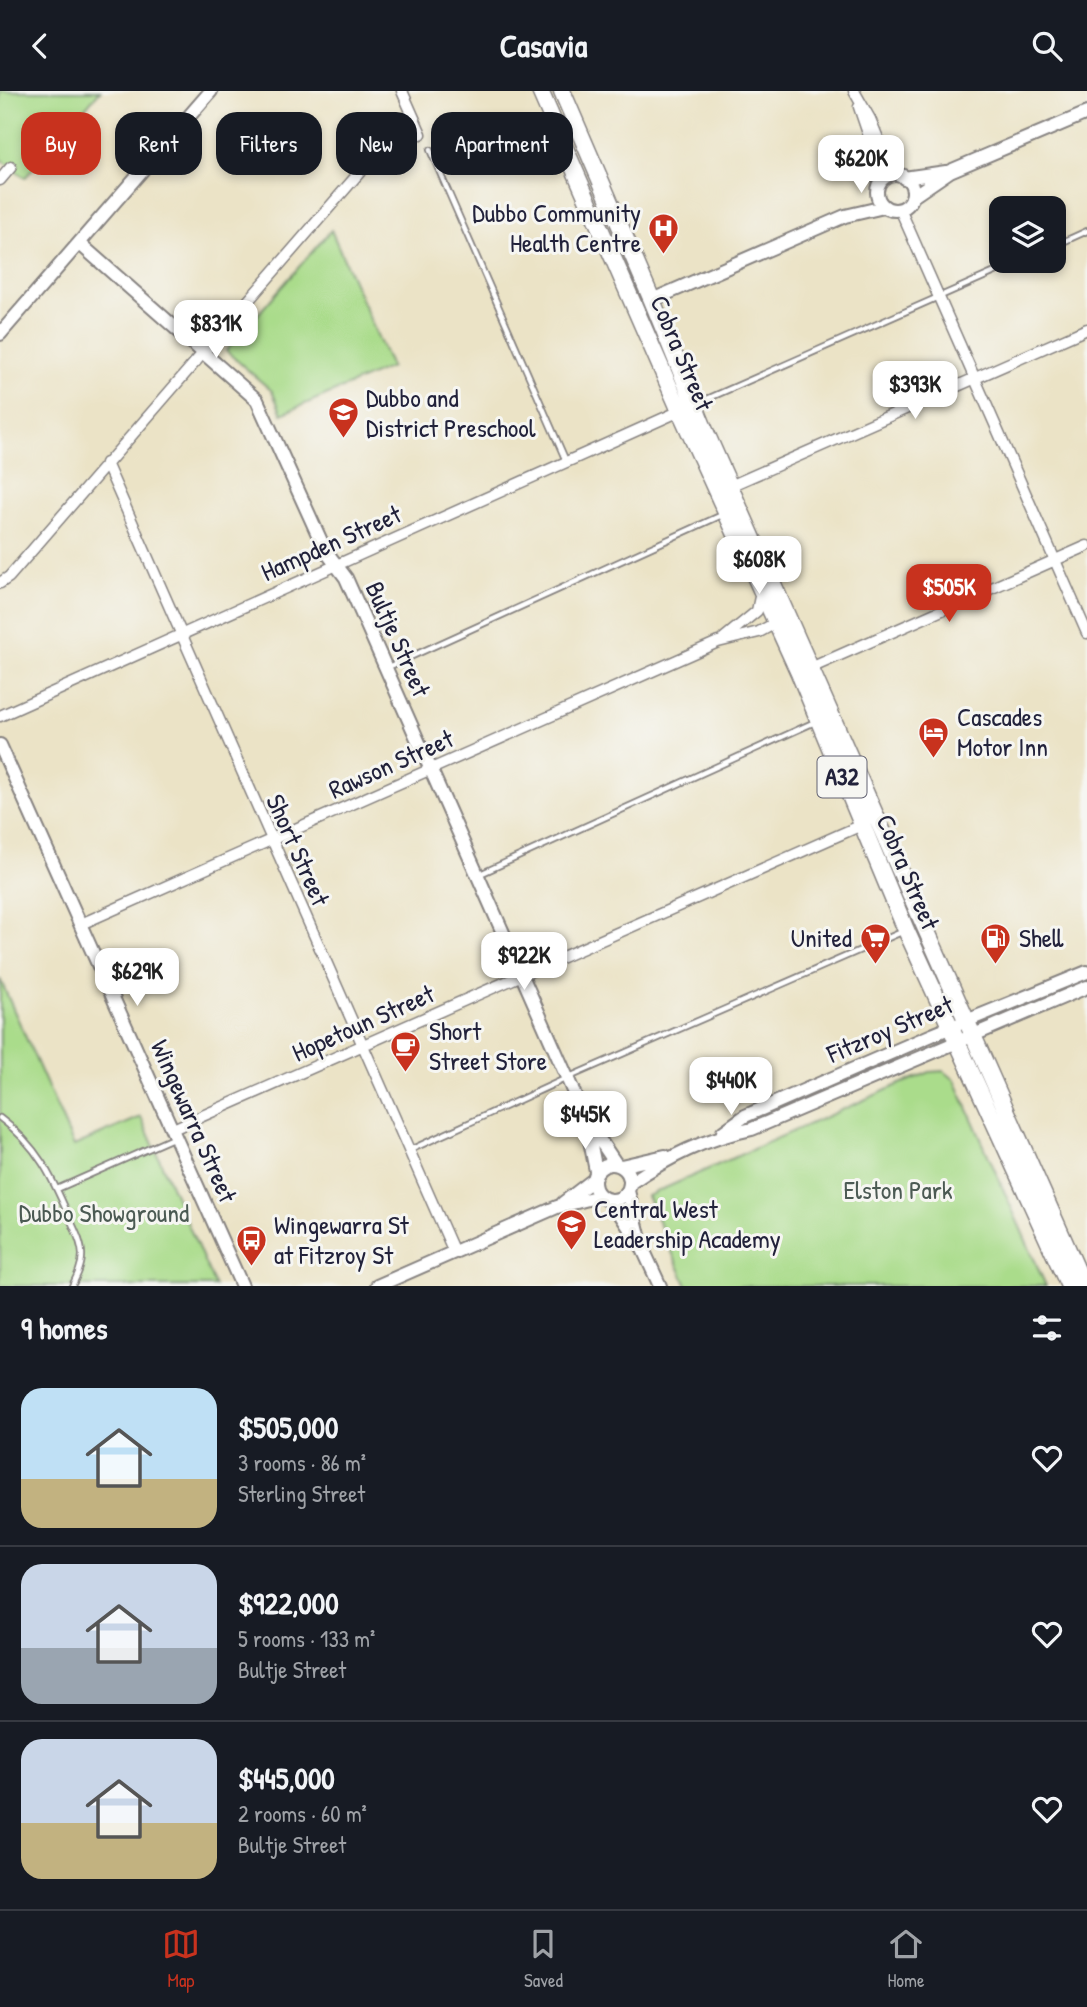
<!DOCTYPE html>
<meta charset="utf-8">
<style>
:root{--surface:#171b24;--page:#242831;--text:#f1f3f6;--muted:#9ea1a6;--line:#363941;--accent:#c8321e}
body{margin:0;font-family:"Patrick Hand",sans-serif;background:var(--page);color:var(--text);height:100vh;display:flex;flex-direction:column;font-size:26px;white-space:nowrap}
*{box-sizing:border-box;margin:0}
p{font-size:23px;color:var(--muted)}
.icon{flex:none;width:38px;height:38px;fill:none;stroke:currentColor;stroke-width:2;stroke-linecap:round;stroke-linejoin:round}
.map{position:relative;height:1195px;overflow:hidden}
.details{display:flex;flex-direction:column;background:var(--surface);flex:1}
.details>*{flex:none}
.banner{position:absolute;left:21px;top:21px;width:700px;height:63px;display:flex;gap:14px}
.buttons{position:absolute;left:989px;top:105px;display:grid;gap:14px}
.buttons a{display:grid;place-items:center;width:77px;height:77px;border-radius:14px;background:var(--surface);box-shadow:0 4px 10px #0003;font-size:35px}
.price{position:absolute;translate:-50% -60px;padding:0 16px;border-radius:14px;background:#fff;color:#222;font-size:23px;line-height:46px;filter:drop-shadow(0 2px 4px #0008)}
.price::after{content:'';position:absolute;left:50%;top:42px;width:21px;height:16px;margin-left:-10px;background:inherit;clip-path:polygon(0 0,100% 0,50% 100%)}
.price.current{background:var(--accent);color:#fff}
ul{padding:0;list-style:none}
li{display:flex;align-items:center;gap:21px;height:175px;padding:0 21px}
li+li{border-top:2px solid var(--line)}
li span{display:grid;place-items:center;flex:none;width:196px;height:140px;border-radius:21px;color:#555}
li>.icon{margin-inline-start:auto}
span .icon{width:84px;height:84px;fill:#fffc;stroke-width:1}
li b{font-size:30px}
h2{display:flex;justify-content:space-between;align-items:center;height:84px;padding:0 21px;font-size:30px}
.tag{padding:0 24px;border-radius:21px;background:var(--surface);box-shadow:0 4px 10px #0003;font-size:24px;line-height:63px}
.tag.current{background:var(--accent);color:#fff}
header{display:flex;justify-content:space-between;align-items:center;height:91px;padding:0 21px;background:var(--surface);font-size:32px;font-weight:800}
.dock{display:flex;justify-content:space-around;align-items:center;height:98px;border-top:2px solid var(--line);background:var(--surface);font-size:19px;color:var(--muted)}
.dock a{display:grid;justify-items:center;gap:4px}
.dock .current{color:var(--accent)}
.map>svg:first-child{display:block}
.green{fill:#aadc8b;stroke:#667f63;stroke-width:2}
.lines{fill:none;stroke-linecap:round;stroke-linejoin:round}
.service-casing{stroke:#868280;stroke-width:8}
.minor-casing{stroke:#868280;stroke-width:13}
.tertiary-casing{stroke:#868280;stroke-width:16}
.trunk-casing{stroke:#868280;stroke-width:19}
.service{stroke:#fff;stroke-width:4.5}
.minor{stroke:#fff;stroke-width:10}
.tertiary{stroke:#fff;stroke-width:12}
.trunk{stroke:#fff;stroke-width:16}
.labels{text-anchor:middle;stroke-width:6;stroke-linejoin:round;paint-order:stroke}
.shield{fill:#f6f6f2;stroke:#626272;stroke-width:2}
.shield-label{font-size:24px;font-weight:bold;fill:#22223b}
.poi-label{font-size:26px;fill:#22223b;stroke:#f6f6f2;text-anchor:start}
.street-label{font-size:26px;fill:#22223b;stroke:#f6f6f2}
.park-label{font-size:26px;fill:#4b5a53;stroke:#f6f6f2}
</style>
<header><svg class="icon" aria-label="back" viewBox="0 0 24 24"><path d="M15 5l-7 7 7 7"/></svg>Casavia<svg class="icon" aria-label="search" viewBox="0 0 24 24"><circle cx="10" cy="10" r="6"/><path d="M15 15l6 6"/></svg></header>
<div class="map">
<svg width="1087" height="1195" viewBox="0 0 1087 1195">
<rect width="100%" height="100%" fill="#f6f6f2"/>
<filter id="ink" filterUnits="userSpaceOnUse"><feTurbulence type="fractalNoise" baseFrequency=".0143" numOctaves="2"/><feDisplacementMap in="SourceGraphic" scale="14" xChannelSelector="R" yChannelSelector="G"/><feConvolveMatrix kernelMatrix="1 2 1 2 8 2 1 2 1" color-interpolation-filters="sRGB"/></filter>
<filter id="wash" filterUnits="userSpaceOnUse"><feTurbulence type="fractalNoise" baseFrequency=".00686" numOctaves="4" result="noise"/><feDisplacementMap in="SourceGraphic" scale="28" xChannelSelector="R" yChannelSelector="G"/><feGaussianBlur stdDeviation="1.57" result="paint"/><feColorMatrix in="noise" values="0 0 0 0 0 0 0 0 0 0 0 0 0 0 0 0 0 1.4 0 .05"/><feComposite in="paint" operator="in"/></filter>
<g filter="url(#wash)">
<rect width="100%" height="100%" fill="#ebe3c6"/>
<path class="green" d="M0,0H100L25,87L0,68Z
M331,139L391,276L282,323L272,300L226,260Z
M0,888L74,1055L141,1026L215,1195H0Z
M944,980L955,989L1046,1195H687L647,1105L900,993L930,981Z"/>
</g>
<g filter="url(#ink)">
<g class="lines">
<defs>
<path id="service" d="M430,59L566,370
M1054,155L1087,140
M698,312L1020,170
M386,577L722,424
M478,784L817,630
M0,1027C38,1055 52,1086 70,1128C75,1139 82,1152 82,1164C82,1175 77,1185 72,1195
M410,1059L567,987L904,840
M57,1098L175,1046"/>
<path id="minor" d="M402,0L421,43
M854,0L870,28L884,62L900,85
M859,16L879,75L880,93
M0,89L11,76
M900,118L1087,542
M106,372L454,1161
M727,399L730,395L1087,238
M0,492L9,486L411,22
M724,547L757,520L761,501
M806,579L1087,455
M0,625L680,320
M81,833L718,551L759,541L779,530
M173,1038L864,733"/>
<path id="tertiary" d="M877 101a18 18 0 1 1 36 0a18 18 0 1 1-36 0Z
M904,87L946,81
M912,106L950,80L1087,22
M79,152L257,309L325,459L346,487L585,1027L616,1073
M652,209L845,125L884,116
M0,243L211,0
M0,654L242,1195
M588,1040L596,1080
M723,1041L745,1025L932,944L1087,881
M594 1091a18 18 0 1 1 36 0a18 18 0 1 1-36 0Z
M621,1075L665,1065
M630,1092C670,1065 704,1048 752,1038L1087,896
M628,1100L639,1144
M611,1109L642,1156L660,1195
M563,1112L593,1089
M377,1195L557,1116L600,1105"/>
<path id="trunk" d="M540,0L680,320L799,582L906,839L1069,1195
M562,0L652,209L703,335L1084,1195"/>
</defs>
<use href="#service" class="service-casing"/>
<use href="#minor" class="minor-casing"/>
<use href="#tertiary" class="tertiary-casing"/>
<use href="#trunk" class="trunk-casing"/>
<use href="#service" class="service"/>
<use href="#minor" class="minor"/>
<use href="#tertiary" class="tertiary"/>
<use href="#trunk" class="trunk"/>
</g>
</g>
<defs>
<symbol id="hospital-pin" viewBox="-11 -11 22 30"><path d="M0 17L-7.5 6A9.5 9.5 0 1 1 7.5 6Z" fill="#c8321e" stroke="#f6f6f2"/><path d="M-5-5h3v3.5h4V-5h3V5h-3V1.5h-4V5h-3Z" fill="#fff"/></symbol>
<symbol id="school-pin" viewBox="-11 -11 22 30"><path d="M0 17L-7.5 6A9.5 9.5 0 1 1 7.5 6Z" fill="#c8321e" stroke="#f6f6f2"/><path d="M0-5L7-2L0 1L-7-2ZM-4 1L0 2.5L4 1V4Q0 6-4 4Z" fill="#fff"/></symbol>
<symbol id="hotel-pin" viewBox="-11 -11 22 30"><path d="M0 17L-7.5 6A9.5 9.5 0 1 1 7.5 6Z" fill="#c8321e" stroke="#f6f6f2"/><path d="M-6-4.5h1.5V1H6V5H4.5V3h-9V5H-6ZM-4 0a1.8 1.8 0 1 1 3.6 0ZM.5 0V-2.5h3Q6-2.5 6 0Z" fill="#fff"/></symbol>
<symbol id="supermarket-pin" viewBox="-11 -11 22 30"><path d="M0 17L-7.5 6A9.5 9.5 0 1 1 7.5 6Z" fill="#c8321e" stroke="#f6f6f2"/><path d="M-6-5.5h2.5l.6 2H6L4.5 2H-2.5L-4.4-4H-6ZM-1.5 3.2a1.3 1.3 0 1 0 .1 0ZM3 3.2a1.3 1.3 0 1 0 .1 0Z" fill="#fff"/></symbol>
<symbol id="fuel-pin" viewBox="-11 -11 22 30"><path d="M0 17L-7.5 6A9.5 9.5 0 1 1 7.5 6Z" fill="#c8321e" stroke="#f6f6f2"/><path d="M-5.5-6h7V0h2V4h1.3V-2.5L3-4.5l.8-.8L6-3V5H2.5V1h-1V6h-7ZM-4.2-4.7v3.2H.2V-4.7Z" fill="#fff"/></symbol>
<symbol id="cafe-pin" viewBox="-11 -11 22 30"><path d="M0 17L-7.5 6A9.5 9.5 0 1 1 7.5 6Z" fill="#c8321e" stroke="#f6f6f2"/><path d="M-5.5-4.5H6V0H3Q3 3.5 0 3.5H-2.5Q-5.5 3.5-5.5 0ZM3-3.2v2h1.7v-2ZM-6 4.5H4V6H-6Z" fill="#fff"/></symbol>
<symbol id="university-pin" viewBox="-11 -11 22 30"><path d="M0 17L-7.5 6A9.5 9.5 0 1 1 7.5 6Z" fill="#c8321e" stroke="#f6f6f2"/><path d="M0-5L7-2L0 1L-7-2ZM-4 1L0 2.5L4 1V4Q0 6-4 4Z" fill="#fff"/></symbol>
<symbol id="bus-pin" viewBox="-11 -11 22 30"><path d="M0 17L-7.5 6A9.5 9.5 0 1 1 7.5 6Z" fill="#c8321e" stroke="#f6f6f2"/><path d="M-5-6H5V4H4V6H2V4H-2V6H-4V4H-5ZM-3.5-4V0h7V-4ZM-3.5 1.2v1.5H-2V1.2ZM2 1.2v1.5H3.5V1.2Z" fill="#fff"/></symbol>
</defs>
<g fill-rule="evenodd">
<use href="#hospital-pin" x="646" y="120" width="35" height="47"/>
<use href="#school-pin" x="326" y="304" width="35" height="47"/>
<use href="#hotel-pin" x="916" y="624" width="35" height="47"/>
<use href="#supermarket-pin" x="858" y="830" width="35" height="47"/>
<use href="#fuel-pin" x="978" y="830" width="35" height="47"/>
<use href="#cafe-pin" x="388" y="938" width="35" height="47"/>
<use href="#university-pin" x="554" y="1116" width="35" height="47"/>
<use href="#bus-pin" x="234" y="1132" width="35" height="47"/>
</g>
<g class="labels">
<rect class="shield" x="817.5" y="665.5" width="49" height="41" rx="5"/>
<g class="shield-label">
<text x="842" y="694">A32</text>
</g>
<g class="poi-label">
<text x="641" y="131" text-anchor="end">Dubbo Community<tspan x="641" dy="30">Health Centre</tspan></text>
<text x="366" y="316">Dubbo and<tspan x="366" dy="30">District Preschool</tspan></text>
<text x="957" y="635">Cascades<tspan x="957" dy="30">Motor Inn</tspan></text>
<text x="852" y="856" text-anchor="end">United</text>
<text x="1019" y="856">Shell</text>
<text x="429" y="949">Short<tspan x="429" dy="30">Street Store</tspan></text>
<text x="594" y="1127">Central West<tspan x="594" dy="30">Leadership Academy</tspan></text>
<text x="274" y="1143">Wingewarra St<tspan x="274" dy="30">at Fitzroy St</tspan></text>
</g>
<g class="street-label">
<text transform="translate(682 262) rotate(67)" y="9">Cobra Street</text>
<text transform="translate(331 452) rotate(-24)" y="9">Hampden Street</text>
<text transform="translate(398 548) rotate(66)" y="9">Bultje Street</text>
<text transform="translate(391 673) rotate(-24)" y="9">Rawson Street</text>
<text transform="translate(298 759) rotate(66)" y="9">Short Street</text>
<text transform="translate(908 781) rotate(67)" y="9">Cobra Street</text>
<text transform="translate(363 932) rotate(-24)" y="9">Hopetoun Street</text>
<text transform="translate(890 938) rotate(-23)" y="9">Fitzroy Street</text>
<text transform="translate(194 1030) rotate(66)" y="9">Wingewarra Street</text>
</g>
<g class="park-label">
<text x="898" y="1108">Elston Park</text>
<text x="104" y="1131">Dubbo Showground</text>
</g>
</g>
</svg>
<div class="buttons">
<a><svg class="icon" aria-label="layers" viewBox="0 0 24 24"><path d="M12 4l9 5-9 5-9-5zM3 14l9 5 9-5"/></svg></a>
</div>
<b class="price" style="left:861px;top:104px">$620K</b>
<b class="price" style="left:216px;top:269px">$831K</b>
<b class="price" style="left:915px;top:330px">$393K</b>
<b class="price" style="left:759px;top:505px">$608K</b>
<b class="price current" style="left:949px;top:533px">$505K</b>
<b class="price" style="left:524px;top:901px">$922K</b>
<b class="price" style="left:137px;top:917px">$629K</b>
<b class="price" style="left:731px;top:1026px">$440K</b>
<b class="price" style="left:585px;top:1060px">$445K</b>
<div class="banner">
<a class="tag current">Buy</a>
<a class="tag">Rent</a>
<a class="tag">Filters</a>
<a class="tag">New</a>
<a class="tag">Apartment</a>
</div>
</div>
<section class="details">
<h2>9 homes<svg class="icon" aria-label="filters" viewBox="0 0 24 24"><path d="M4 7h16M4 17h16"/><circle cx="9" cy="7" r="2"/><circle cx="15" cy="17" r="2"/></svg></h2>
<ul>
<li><span style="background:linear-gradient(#bfe0f5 65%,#c2b280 0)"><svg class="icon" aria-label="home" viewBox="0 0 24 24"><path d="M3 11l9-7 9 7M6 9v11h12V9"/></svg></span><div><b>$505,000</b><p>3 rooms · 86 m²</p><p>Sterling Street</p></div><svg class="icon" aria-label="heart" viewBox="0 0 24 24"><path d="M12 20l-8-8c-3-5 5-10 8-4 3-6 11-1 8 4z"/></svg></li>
<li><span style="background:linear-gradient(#c9d6e8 60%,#9aa5b1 0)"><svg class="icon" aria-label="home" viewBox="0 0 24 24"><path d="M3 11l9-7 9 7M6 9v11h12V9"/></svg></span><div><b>$922,000</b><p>5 rooms · 133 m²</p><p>Bultje Street</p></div><svg class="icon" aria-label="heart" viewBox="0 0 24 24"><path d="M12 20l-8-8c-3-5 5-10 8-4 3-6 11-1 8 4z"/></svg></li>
<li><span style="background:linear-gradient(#c9d6e8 60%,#c2b280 0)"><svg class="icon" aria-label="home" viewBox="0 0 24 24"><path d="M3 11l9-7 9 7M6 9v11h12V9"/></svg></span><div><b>$445,000</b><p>2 rooms · 60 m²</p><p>Bultje Street</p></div><svg class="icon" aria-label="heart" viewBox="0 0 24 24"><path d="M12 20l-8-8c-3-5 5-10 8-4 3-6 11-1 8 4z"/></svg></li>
</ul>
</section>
<nav class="dock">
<a class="current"><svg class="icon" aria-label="map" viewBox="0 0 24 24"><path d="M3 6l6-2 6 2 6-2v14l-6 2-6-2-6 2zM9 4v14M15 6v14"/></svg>Map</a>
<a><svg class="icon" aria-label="saved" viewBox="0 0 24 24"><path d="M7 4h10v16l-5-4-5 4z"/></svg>Saved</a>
<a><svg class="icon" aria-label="home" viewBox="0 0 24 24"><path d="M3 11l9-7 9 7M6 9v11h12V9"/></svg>Home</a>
</nav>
